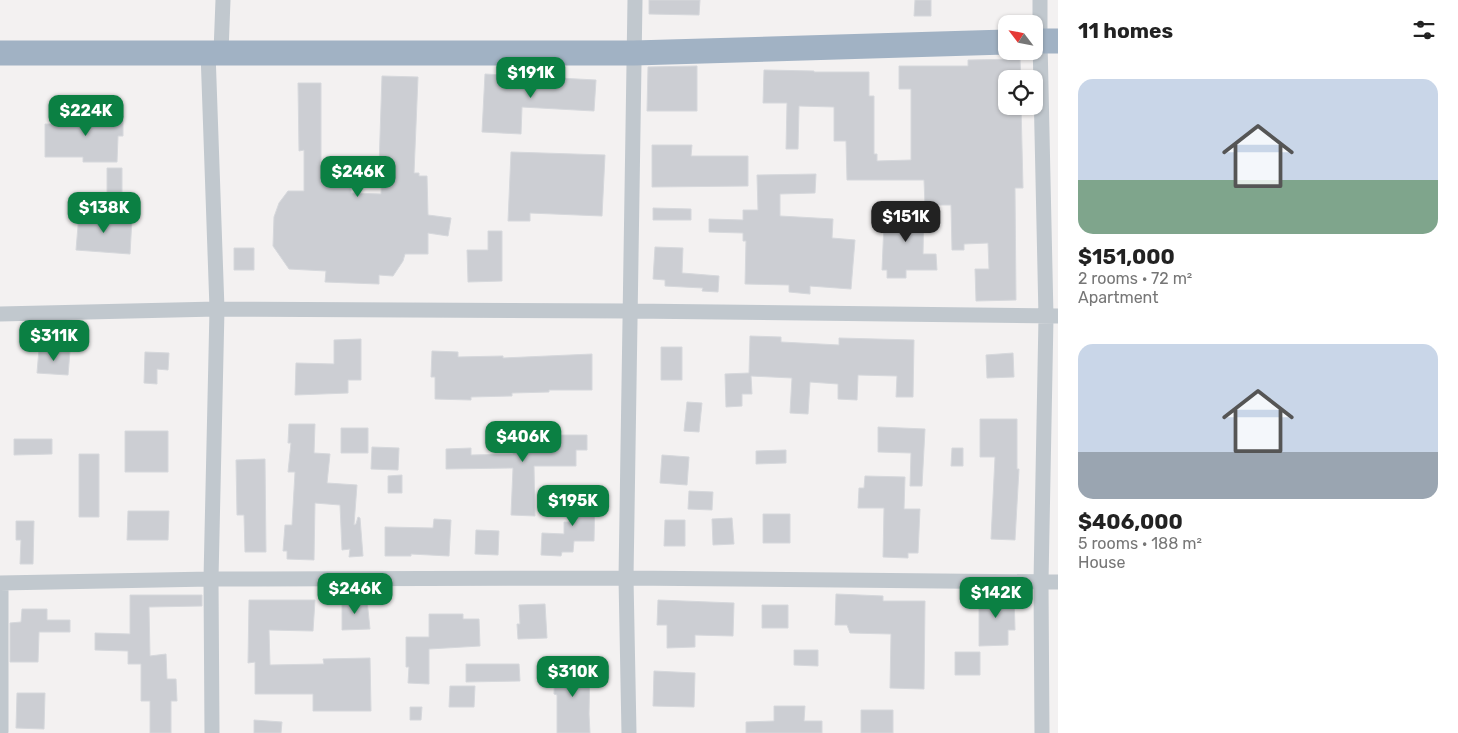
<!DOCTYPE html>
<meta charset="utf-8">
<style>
:root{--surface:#fff;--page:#f2f2f2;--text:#222;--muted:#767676;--accent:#0b8043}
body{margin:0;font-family:Rubik,sans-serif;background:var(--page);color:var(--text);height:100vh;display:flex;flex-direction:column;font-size:19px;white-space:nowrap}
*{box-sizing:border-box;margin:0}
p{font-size:16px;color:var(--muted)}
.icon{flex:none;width:28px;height:28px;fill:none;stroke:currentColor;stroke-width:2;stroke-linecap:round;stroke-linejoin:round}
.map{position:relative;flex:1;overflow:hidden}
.panel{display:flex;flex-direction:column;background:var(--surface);width:400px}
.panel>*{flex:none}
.needle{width:32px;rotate:302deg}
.buttons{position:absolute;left:998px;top:15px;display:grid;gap:10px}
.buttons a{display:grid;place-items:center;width:45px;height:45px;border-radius:10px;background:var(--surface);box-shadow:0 1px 4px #0004;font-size:25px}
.price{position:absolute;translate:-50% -42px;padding:0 11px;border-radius:10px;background:var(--accent);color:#fff;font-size:16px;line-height:32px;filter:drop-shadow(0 1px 2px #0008)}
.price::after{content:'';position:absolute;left:50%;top:30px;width:15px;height:11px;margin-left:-8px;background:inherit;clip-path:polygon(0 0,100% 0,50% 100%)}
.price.on{background:#222;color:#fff}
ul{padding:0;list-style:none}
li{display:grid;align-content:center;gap:10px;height:265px;padding:0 20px}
li span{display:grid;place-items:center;height:155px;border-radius:15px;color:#555}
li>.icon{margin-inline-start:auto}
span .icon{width:90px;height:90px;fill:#fffc;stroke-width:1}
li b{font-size:21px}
h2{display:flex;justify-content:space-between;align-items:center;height:60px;padding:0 20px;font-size:21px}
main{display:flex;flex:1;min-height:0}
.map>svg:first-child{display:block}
.building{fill:#ccced3;stroke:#d6d8dc}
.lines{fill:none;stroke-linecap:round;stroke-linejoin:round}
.minor{stroke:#c1c8ce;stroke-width:15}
.trunk{stroke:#a1b2c4;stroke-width:25}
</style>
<main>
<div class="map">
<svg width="1058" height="733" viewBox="0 0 1058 733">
<rect width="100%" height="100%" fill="#f3f1f1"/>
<path class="building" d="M649,0H700L699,15L649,14Z
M915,0H931V16H914Z
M1020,59L1021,79H1006V106H1021L1023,188H1015L1016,300L976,301L975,269H989L988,243L964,244V250H952L951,205H925L924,180H847L846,141H834V107L799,106L798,149H786L787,103H763L764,70L814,71V72H869V96H874V154H877V161L911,160V89H899V66H968V60Z
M697,66V111H647L648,67Z
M485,74L596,80L594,111L522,107L521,134L482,132Z
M382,76L418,77L414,173H419V176H427L428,215L451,218L448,236L428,233V254H405L403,261L393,276L379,275V284L325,282L326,271L289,269L273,246L274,217L279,203L288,191H304V150L299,151L298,83H321V165L351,164V193L381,194L382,167H379Z
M105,108H119V114L123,116V136H118L117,162H83V157H45V124H74V113L105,114Z
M652,145H692L691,156H748V186L652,187Z
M511,152L605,155L602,216L530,213V221H508Z
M107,168H122V193H107Z
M816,174L815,193L780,194V216L833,219L832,238L855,240L851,289L810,286V294L789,292V285L745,284L746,241H743V233L709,232V219L743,220V210H758L757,175Z
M896,203L924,204L923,254H936L937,270H906V278H887V270H882L884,223H895Z
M653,208L691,209V220H653Z
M79,214L132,218L130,254L76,250Z
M488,231H502V281L468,282L467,250H488Z
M655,247L683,248L682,273L719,276L718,292L702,291L703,288L665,286V280L653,279Z
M234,248H254V270H234Z
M750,336L781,337V342L839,345V338L914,340L913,397H896L897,376L858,375L857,400L838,399V384L810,382L808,414L790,413L792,378L751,376L752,394H742V406L726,407L725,374L749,373Z
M361,339V380H348V393L295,395L296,363L334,364V340Z
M661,347H682V380H661Z
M39,349L70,351L68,375L37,373Z
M432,351L458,352V357L503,356V358L592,354V390H549V392L512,393V396L471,397V400L435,399V377H431Z
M145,352L169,353L168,370L157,369V384L144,383Z
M1013,353L1014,377L987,378L986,355Z
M687,402L702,403L699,432L684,431Z
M980,419H1017V469H1019L1015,540L991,539L995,457H980Z
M289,424H315L314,453L330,454L327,483L357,485L354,525L356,524L358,517L360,518L363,556L349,557L350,549L342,550L340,505L315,503L314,560L287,559V551H283L285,525H292L295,472H288L291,443H288Z
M878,427L925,429L922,486H910L911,453L878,452Z
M341,428H368V453H341Z
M125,431H168V472H125Z
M513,435H587V450H576V466H534L535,516L511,515L513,468L446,469V449L471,448V455L513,454Z
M14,439H52V454L14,455Z
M372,447L399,448L398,470L371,469Z
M952,448H963V466H951Z
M786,450V463L756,464V451Z
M79,454H99V517H79Z
M662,455L689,457L687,485L660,483Z
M265,459L266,552H245L244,515H237L236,460Z
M402,475V493H388V476Z
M865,476L905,477L904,509H920L918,553H908V558L883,557L884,508H858L859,488H864Z
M689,491L713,492L712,510L688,509Z
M570,495L595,496L594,541H574L573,552H562L561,556L541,555L542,533L564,534V522H569Z
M128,511H169L168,540H127Z
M763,514H790V543H763Z
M732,518L734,544L713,545L712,519Z
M434,519L451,520L449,556L411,554V556H385V527L433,528Z
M665,520H685V546H664Z
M16,521H34L33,564H20L21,540H16Z
M476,530L499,531L498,555L475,554Z
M1014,593L1015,630H1008V645L979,646V594Z
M836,594L883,596V601H925L924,689L890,688L891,634L850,633L847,625H835Z
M130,595H202V606L149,607L150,656L166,654L167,679H176L177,701H171V733H150V701H141V664H128V651L95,650V633L130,634Z
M249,600H315L313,631L269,630L270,665L324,664L323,659L370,658L371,711H313V694H255V662L248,663Z
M342,600H367L370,629L342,630Z
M658,600L734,603L733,636L695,635V647L667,648V625H657Z
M545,604L547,638L518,639L517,624H520L519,605Z
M762,605H788V628H762Z
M22,609H47V620H70V632H39L38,662H10V623L21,622Z
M429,614H463V619H479L480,646L429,649V684L408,683L409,667H406V637H429Z
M794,650H818V666L794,665Z
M955,652H980V675H955Z
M466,664H519L520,681L466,682Z
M555,664L590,665L589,714L590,733H557V695L554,694Z
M654,671L695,673L694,707L653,706Z
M450,686H475L474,707H449Z
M17,693H45L44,729L16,728Z
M774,706H805L804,721H822V733H746V722L774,721Z
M410,707H422L421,720H410Z
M861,710H893V733H861Z
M254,720L282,722L281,733H254Z"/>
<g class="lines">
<path class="minor" d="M1040,0V41L1046,317L1041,582L1042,733
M208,52L217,309L211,579L212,733
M221,52L223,0
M0,314L217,309L631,311L1058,316
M0,583L211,579L626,578L1058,582
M1,583V731
M629,733L626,578L635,0"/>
<path class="trunk" d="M1034,41H1058
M0,53H634L1006,42"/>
</g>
</svg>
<div class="buttons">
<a><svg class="needle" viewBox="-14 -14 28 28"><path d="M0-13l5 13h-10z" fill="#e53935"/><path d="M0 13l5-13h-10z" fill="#767676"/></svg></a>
<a><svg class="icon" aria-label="locate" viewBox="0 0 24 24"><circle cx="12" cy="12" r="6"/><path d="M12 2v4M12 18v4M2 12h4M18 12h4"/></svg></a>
</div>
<b class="price" style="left:531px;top:99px">$191K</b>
<b class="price" style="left:86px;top:137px">$224K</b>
<b class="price" style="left:358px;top:198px">$246K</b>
<b class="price" style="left:104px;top:234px">$138K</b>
<b class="price on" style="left:906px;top:243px">$151K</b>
<b class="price" style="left:54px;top:362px">$311K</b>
<b class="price" style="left:523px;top:463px">$406K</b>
<b class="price" style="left:573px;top:527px">$195K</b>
<b class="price" style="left:355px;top:615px">$246K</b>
<b class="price" style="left:996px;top:619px">$142K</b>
<b class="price" style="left:573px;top:698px">$310K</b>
</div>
<section class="panel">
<h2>11 homes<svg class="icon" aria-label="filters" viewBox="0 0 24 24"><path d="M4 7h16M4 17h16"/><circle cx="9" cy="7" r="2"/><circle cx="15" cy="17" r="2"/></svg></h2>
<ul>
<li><span style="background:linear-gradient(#c9d6e8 65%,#7fa58c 0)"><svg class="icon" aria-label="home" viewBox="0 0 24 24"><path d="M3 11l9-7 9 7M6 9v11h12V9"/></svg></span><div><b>$151,000</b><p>2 rooms · 72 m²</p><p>Apartment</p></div></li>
<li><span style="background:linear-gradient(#c9d6e8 70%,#9aa5b1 0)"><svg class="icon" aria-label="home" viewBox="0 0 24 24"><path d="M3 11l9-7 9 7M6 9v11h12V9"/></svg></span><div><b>$406,000</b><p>5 rooms · 188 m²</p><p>House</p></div></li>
</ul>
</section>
</main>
